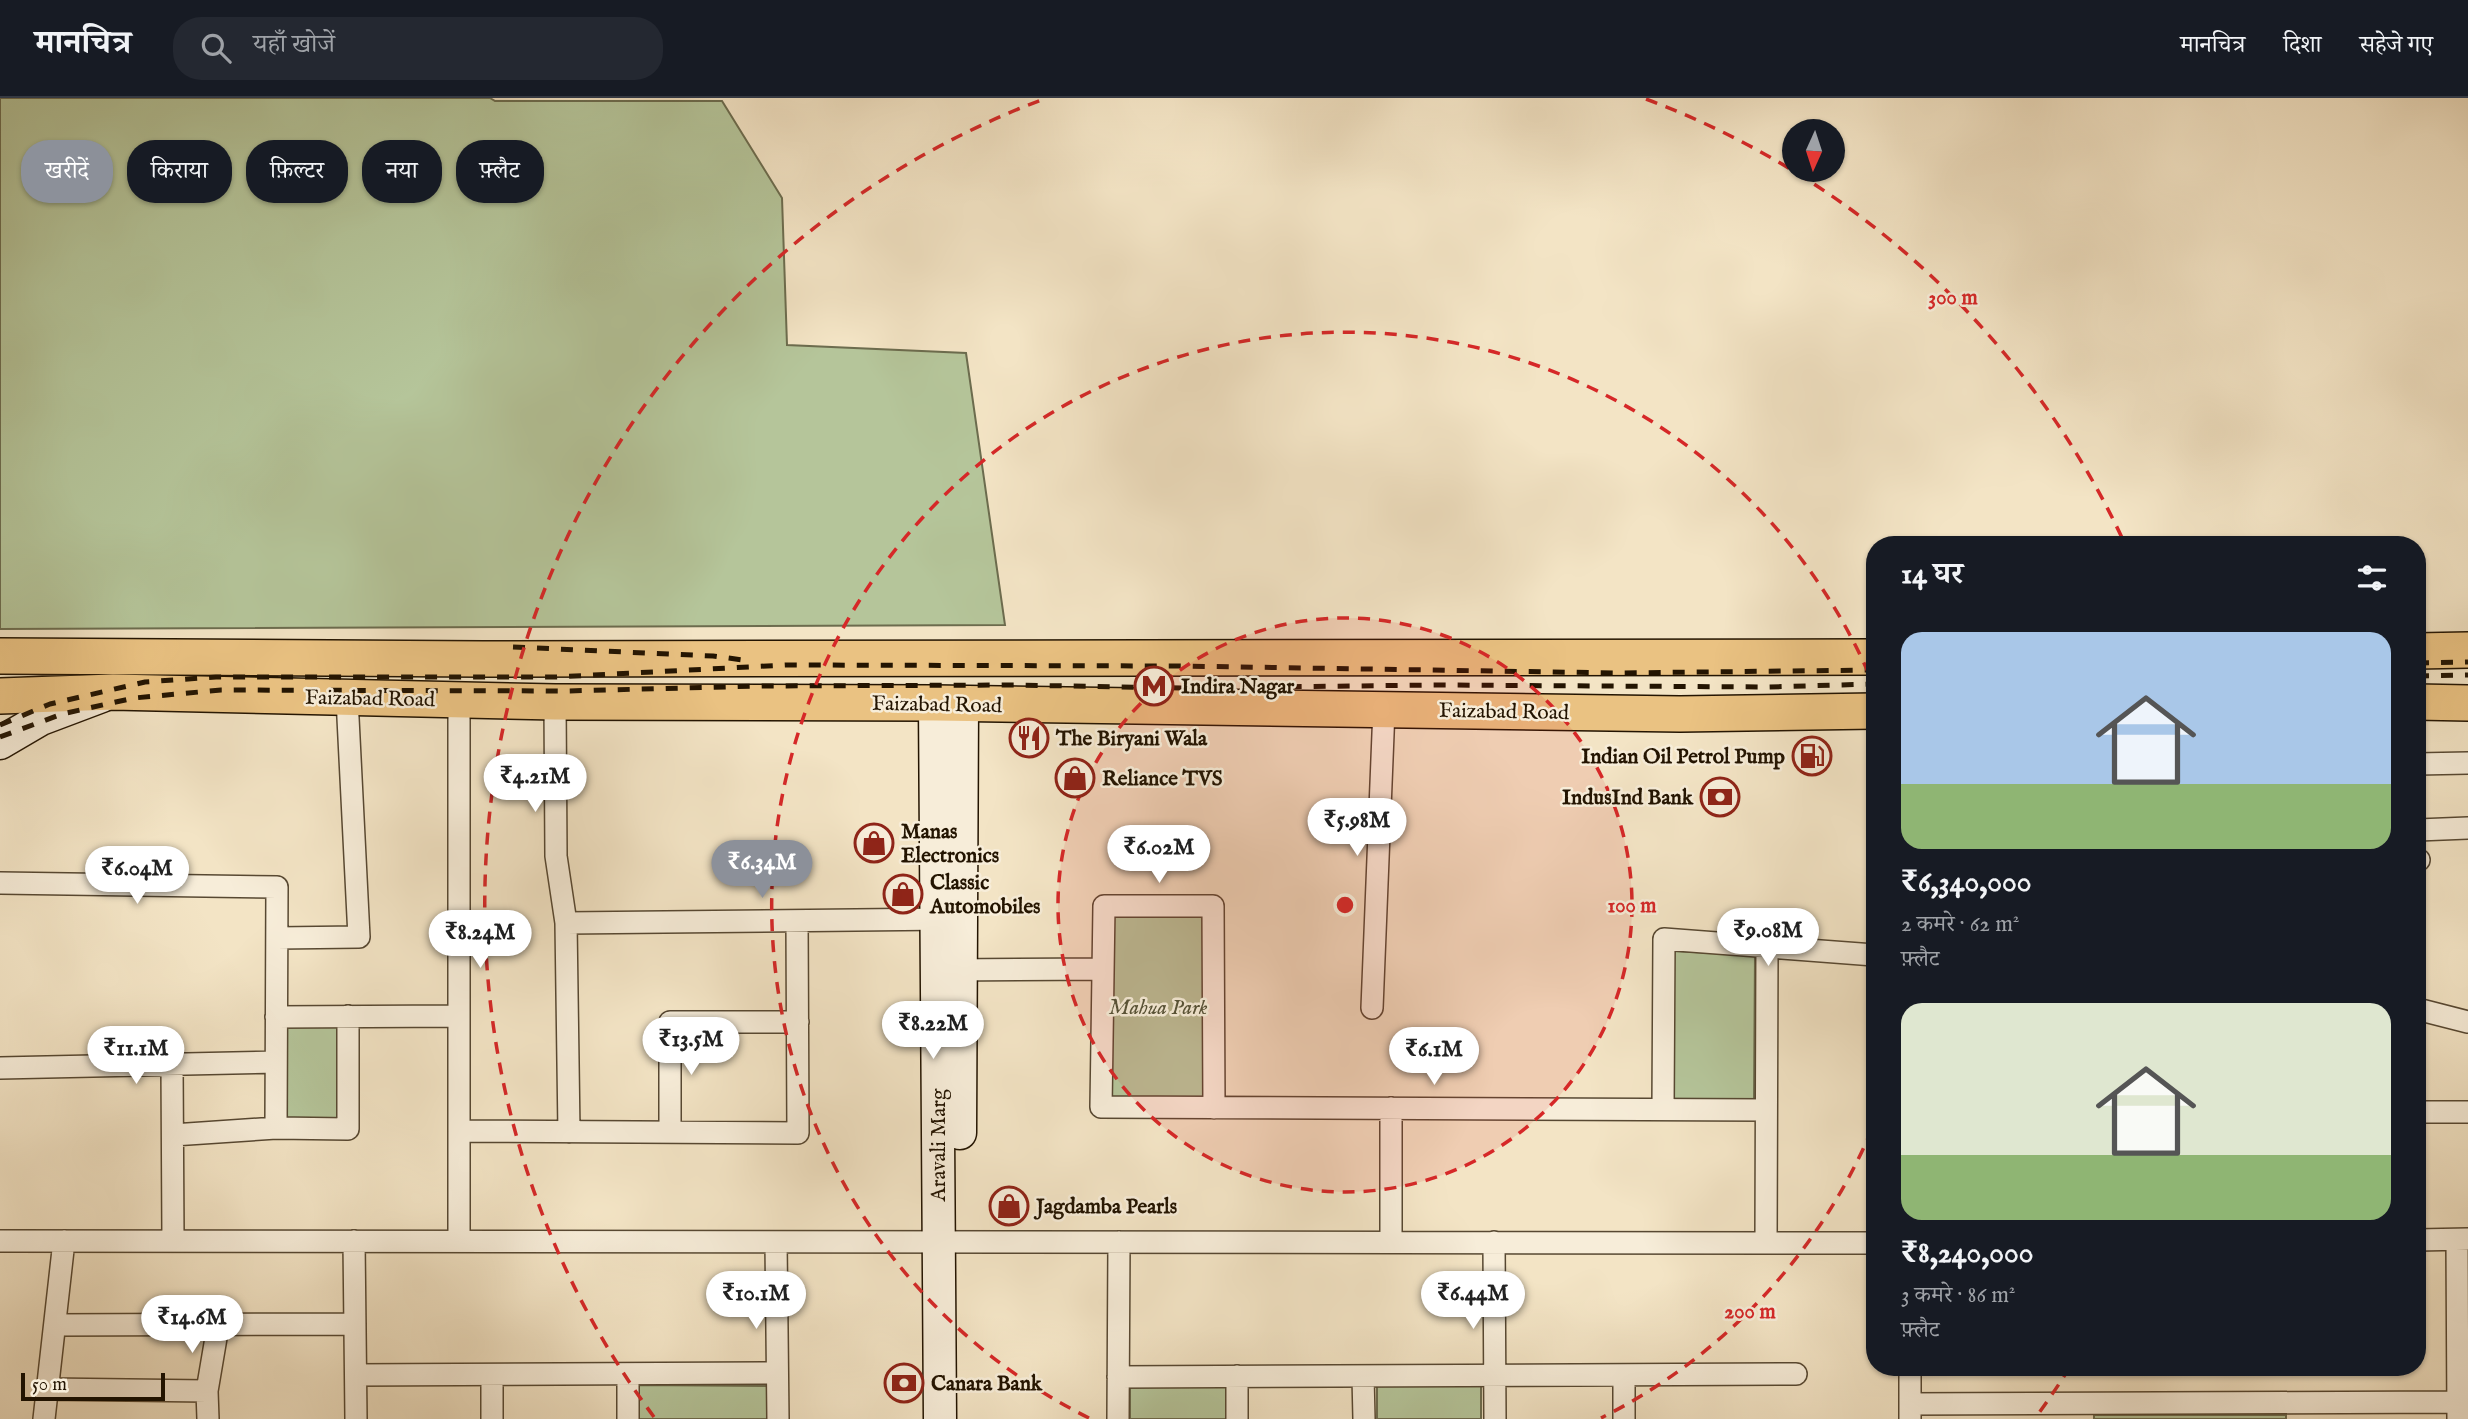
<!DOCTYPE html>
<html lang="hi">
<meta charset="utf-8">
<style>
:root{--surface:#171b24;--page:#242831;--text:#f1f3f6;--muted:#9ea1a6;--line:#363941;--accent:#8c9099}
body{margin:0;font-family:"IM FELL English","Noto Serif Devanagari",serif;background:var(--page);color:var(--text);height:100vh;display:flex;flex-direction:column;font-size:26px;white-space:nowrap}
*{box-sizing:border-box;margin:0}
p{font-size:23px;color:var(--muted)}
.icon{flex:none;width:38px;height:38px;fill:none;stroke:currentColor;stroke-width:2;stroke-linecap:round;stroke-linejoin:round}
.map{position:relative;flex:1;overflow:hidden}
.panel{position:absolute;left:1866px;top:438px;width:560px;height:840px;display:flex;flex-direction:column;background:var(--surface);border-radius:28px;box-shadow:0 2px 5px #0004}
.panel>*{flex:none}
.guide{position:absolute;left:21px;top:42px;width:665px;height:63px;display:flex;gap:14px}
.needle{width:46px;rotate:183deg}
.fabs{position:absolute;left:1782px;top:21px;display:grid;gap:14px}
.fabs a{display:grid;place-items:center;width:63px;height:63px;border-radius:50%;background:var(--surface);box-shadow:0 2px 5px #0004;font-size:35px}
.scale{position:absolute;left:21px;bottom:18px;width:144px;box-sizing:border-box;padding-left:7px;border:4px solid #231401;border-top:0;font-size:19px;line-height:24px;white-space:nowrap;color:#231401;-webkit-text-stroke:5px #f7edd9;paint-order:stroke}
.price{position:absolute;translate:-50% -60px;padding:0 16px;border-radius:24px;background:#fff;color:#222;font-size:23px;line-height:46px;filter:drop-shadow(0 2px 4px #0008)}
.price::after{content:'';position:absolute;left:50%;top:42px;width:21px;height:16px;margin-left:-10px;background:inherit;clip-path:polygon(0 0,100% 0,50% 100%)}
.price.on{background:var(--accent);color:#fff}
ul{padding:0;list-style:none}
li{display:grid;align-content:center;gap:14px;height:371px;padding:0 35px}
li span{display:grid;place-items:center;height:217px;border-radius:21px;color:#555}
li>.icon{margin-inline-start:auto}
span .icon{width:126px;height:126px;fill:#fffc;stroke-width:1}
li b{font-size:30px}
h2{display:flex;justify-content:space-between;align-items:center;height:84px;padding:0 35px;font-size:30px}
.tag{padding:0 24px;border-radius:28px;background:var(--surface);box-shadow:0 2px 5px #0004;font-size:24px;line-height:63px}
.tag.on{background:var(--accent);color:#fff}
header{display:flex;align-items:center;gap:42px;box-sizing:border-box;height:98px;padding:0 35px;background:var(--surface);border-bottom:2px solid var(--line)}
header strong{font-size:33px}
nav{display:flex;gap:38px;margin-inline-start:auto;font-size:24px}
.search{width:490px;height:63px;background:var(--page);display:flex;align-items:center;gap:18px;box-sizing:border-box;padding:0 24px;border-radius:28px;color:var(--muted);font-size:26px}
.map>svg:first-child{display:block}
.green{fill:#b5c59a;stroke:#6c6c4e;stroke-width:2}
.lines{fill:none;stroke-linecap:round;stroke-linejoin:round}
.street-casing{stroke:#574832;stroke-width:24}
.secondary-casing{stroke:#231401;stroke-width:35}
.primary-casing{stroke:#231401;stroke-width:38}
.street{stroke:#f7edd9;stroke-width:21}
.secondary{stroke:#f7edd9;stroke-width:32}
.primary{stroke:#eac282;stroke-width:35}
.rail{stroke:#231401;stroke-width:5;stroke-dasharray:12 12;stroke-linecap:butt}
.ring{fill:none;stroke:#d62828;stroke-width:3.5;stroke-dasharray:12 9}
.labels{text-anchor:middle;stroke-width:5;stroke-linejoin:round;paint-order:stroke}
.poi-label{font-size:21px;font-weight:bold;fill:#231401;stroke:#f7edd9;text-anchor:start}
.street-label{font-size:21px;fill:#231401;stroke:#f7edd9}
.park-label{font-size:21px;font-style:italic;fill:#565237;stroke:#f7edd9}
.centre{fill:#d62828;stroke:#f7edd9;stroke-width:3.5}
.ring-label{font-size:21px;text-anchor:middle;font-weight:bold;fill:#d62828;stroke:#f7edd9;stroke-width:5;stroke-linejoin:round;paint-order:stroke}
</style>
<header>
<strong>मानचित्र</strong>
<div class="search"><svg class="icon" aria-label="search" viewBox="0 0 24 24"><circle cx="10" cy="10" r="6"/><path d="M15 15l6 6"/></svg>यहाँ खोजें</div>
<nav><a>मानचित्र</a><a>दिशा</a><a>सहेजे गए</a></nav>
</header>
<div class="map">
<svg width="2468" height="1321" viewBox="0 0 2468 1321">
<rect width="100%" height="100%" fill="#f3e4c5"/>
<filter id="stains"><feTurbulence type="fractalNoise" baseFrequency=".00286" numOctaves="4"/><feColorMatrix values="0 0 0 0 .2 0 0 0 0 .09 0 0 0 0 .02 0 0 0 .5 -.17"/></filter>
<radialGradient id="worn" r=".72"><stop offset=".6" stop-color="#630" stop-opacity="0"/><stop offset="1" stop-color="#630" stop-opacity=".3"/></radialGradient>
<path class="green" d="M0,0H490L495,3H722L782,100L787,247L966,255L1005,527L0,531Z
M1112,816H1204V1001H1112Z
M1674,853L1755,857L1754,1003L1674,1001Z
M282,926L341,927V1024H282Z
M638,1287L770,1288V1321H638Z
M1130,1287L1227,1288L1226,1321H1130Z
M1377,1288H1481V1321H1377Z
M2094,1317H2286V1321H2094Z"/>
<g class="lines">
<defs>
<path id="street" d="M555,604L556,758L566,825L569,1034
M2417,666L2468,665
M2418,732L2468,730
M2417,762H2419
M0,785L277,789L276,1030
M566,825L949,821
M277,840L359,839L347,600
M948,872L1103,871
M1372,910L1384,611
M2417,911L2468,924
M276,919L459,918
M172,966L173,1143
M0,970L276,964
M1214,1010L1213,808H1104L1101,1009C1323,1010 1545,1011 1766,1012
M1391,1010V1144
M1663,1011L1664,841L1874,857
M2417,1014H2468
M459,1033L798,1035L797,823
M670,1034V924H798
M173,1037L276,1030L348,1031V918
M2417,1142L2468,1141
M2457,1142L2458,1321
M0,1143L1874,1145
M354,1143L356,1321
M459,1143V601
M776,1144L778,1321
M1494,1144L1495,1321
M1766,1145L1767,849
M55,1227L355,1226
M1910,1269V1321
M356,1277L777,1275
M492,1277V1321
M1624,1277V1321
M1363,1278L1364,1321
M1118,1279L1796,1276
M48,1291L207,1293L208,1321
M207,1293L218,1228
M1910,1306L2458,1304
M44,1321L64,1143
M628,1321V1276
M1118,1321L1119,1144
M1237,1321V1278"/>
<path id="secondary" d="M935,605L940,1321
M0,645L41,621L102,598
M960,1035L962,606"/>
<path id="primary" d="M2417,553L2468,552
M0,558L482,561L1874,559
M0,598L113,594L555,604L935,605L1680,616L1874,613
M2417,604L2468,605"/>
</defs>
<use href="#street" class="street-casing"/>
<use href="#secondary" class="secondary-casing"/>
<use href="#primary" class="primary-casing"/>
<use href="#street" class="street"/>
<use href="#secondary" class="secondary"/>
<use href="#primary" class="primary"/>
<path class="rail" d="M513,549L713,558L743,562
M2417,565L2468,564
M2417,578L2468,577
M0,627L50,606L145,584L216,579H557L785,567L1180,568L1617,575L1874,572
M0,639L62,616L134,600L221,592L566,593L762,588L1014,587L1182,590L1438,587L1767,589L1874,586"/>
</g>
<circle cx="1345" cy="807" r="287" fill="#d62828" fill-opacity=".12"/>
<g class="ring">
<circle cx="1345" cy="807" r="287"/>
<path d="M1872 1031A573 573 0 0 1 1601 1320M1089 1320A573 573 0 1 1 1872 583"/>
<path d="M2070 1269A860 860 0 0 1 2036 1319M654 1319A860 860 0 0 1 1044 1M1646 1A860 860 0 0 1 2124 444"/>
</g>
<defs>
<symbol id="metro-ring" viewBox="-11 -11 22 22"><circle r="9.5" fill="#f7edd9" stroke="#8f2418" stroke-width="1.5"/><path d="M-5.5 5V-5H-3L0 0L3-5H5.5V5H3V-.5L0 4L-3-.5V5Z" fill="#8f2418"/></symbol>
<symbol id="restaurant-ring" viewBox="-11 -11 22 22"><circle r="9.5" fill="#f7edd9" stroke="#8f2418" stroke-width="1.5"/><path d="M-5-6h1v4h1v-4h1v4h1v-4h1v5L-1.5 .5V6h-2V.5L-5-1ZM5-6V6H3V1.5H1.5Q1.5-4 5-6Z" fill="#8f2418"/></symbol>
<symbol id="fuel-ring" viewBox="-11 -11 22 22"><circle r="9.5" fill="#f7edd9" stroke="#8f2418" stroke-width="1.5"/><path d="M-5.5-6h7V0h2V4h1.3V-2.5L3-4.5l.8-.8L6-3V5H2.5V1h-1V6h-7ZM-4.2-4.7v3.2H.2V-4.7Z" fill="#8f2418"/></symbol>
<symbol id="shop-ring" viewBox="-11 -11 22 22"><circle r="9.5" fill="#f7edd9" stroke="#8f2418" stroke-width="1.5"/><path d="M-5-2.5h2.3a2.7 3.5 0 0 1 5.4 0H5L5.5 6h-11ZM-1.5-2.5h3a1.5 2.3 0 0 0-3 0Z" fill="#8f2418"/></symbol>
<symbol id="bank-ring" viewBox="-11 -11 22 22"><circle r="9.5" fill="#f7edd9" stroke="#8f2418" stroke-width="1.5"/><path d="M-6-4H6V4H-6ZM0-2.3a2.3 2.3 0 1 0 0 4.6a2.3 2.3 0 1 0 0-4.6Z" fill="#8f2418"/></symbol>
</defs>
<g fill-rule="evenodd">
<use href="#metro-ring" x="1132" y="566" width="44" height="44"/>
<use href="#restaurant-ring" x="1007" y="618" width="44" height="44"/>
<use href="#fuel-ring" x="1790" y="636" width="44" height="44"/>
<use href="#shop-ring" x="1053" y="658" width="44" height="44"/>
<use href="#bank-ring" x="1698" y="677" width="44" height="44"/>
<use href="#shop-ring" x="852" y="723" width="44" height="44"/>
<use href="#shop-ring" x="881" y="774" width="44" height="44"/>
<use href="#shop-ring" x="987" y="1086" width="44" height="44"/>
<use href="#bank-ring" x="882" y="1263" width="44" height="44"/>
</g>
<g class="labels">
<g class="poi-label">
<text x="1181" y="595">Indira Nagar</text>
<text x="1056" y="647">The Biryani Wala</text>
<text x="1785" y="665" text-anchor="end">Indian Oil Petrol Pump</text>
<text x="1102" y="687">Reliance TVS</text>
<text x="1693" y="706" text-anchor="end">IndusInd Bank</text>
<text x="901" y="740">Manas<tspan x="901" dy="24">Electronics</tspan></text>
<text x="930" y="791">Classic<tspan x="930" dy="24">Automobiles</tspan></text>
<text x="1036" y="1115">Jagdamba Pearls</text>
<text x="931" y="1292">Canara Bank</text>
</g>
<g class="street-label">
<text transform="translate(370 600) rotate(1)" y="7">Faizabad Road</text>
<text transform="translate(937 606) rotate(1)" y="7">Faizabad Road</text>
<text transform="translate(1504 613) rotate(1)" y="7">Faizabad Road</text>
<text transform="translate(938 1047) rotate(-90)" y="7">Aravali Marg</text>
</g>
<g class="park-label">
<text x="1158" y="916">Mahua Park</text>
</g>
</g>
<circle cx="1345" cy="807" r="10" class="centre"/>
<g class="ring-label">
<text x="1953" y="206">300 m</text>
<text x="1632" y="814">100 m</text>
<text x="1750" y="1220">200 m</text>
</g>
<rect width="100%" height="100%" filter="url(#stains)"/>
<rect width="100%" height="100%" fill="url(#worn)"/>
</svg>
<div class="fabs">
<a><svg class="needle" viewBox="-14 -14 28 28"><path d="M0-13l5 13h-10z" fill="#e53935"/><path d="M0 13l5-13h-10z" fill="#9ea1a6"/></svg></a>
</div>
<div class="scale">50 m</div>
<b class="price" style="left:535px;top:716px">₹4.21M</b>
<b class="price" style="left:1357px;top:760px">₹5.98M</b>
<b class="price" style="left:1159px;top:787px">₹6.02M</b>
<b class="price on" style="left:762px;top:802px">₹6.34M</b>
<b class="price" style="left:137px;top:808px">₹6.04M</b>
<b class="price" style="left:1768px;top:870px">₹9.08M</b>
<b class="price" style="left:480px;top:872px">₹8.24M</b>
<b class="price" style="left:933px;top:963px">₹8.22M</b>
<b class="price" style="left:691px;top:979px">₹13.5M</b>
<b class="price" style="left:136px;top:988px">₹11.1M</b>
<b class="price" style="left:1434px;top:989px">₹6.1M</b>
<b class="price" style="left:756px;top:1233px">₹10.1M</b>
<b class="price" style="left:1473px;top:1233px">₹6.44M</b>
<b class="price" style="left:192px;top:1257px">₹14.6M</b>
<div class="guide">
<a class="tag on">खरीदें</a>
<a class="tag">किराया</a>
<a class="tag">फ़िल्टर</a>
<a class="tag">नया</a>
<a class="tag">फ़्लैट</a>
</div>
<section class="panel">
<h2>14 घर<svg class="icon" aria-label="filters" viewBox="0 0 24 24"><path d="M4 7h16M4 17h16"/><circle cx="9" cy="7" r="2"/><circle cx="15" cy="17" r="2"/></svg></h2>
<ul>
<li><span style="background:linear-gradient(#a9c7e8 70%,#8fb573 0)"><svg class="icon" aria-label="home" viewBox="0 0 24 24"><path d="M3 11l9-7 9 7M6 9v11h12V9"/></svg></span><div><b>₹6,340,000</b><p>2 कमरे · 62 m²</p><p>फ़्लैट</p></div></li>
<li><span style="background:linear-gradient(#dfe7d0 70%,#8fb573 0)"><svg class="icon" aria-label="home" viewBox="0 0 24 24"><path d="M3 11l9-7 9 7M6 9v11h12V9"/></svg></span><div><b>₹8,240,000</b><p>3 कमरे · 86 m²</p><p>फ़्लैट</p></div></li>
</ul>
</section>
</div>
